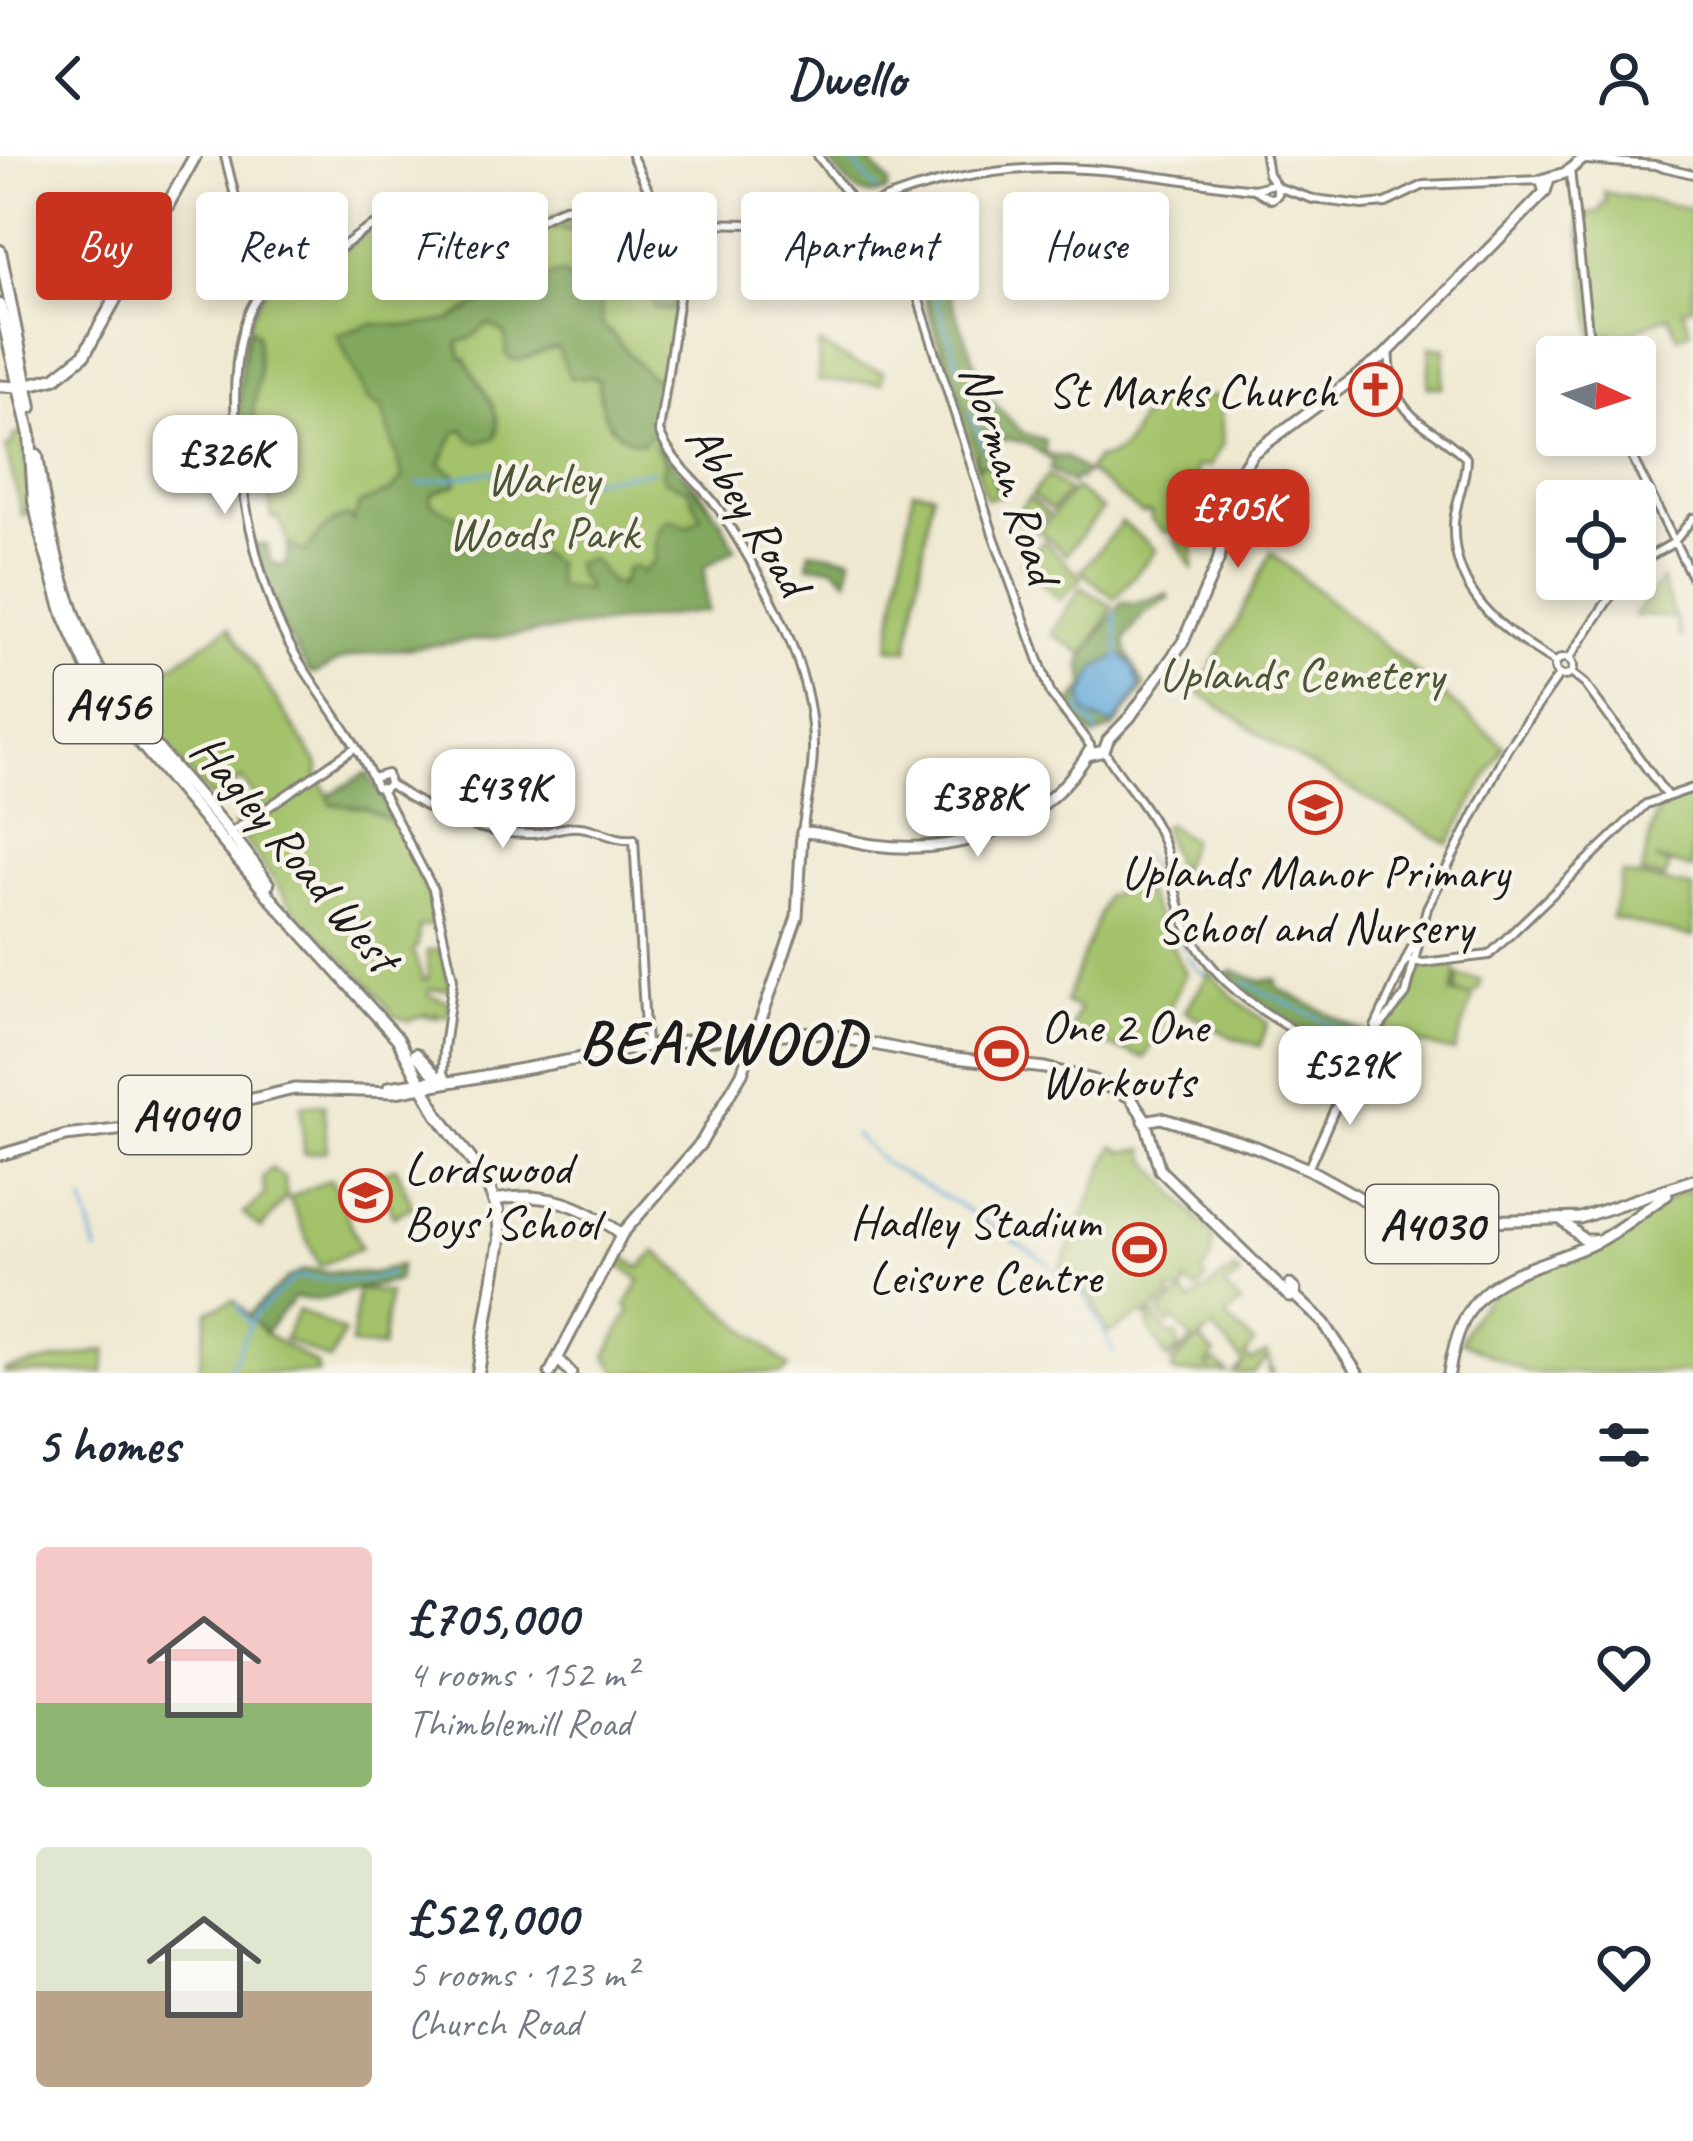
<!DOCTYPE html>
<meta charset="utf-8">
<style>
:root{--surface:#fff;--page:#f6f6f7;--text:#1f2937;--muted:#747a83;--accent:#c8321e}
body{margin:0;font-family:Caveat,sans-serif;background:var(--page);color:var(--text);height:100vh;display:flex;flex-direction:column;font-size:45px;white-space:nowrap}
*{box-sizing:border-box;margin:0}
p{font-size:39px;color:var(--muted)}
.icon{flex:none;width:66px;height:66px;fill:none;stroke:currentColor;stroke-width:2;stroke-linecap:round;stroke-linejoin:round}
.map{position:relative;height:1217px;overflow:hidden}
.sheet{display:flex;flex-direction:column;background:var(--surface);flex:1}
.sheet>*{flex:none}
.hud{position:absolute;left:36px;top:36px;width:1623px;height:108px;display:flex;gap:24px}
.needle{width:78px;rotate:93deg}
.buttons{position:absolute;left:1536px;top:180px;display:grid;gap:24px}
.buttons a{display:grid;place-items:center;width:120px;height:120px;border-radius:12px;background:var(--surface);box-shadow:0 6px 18px #0003;font-size:60px}
.price{position:absolute;translate:-50% -102px;padding:0 27px;border-radius:24px;background:#fff;color:#222;font-size:39px;line-height:78px;filter:drop-shadow(0 3px 6px #0008)}
.price::after{content:'';position:absolute;left:50%;top:72px;width:36px;height:27px;margin-left:-18px;background:inherit;clip-path:polygon(0 0,100% 0,50% 100%)}
.price.selected{background:var(--accent);color:#fff}
ul{padding:0;list-style:none}
li{display:flex;align-items:center;gap:36px;height:300px;padding:0 36px}
li span{display:grid;place-items:center;flex:none;width:336px;height:240px;border-radius:12px;color:#555}
li>.icon{margin-inline-start:auto}
span .icon{width:144px;height:144px;fill:#fffc;stroke-width:1}
li b{font-size:51px}
h2{display:flex;justify-content:space-between;align-items:center;height:144px;padding:0 36px;font-size:51px}
.tag{padding:0 42px;border-radius:12px;background:var(--surface);box-shadow:0 6px 18px #0003;font-size:42px;line-height:108px}
.tag.selected{background:var(--accent);color:#fff}
header{display:flex;justify-content:space-between;align-items:center;height:156px;padding:0 36px;background:var(--surface);font-size:54px;font-weight:600}
.map>svg:first-child{display:block}
.green{fill:#a3c26a;stroke:#606f43;stroke-width:3}
.forest{fill:#82a85e;stroke:#4f623d;stroke-width:3;fill-rule:evenodd}
.water{fill:#66aadb;stroke:#41637c;stroke-width:3}
.lines{fill:none;stroke-linecap:round;stroke-linejoin:round}
.stream{stroke:#66aadb;stroke-width:3}
.minor-casing{stroke:#868277;stroke-width:12}
.major-casing{stroke:#868277;stroke-width:15}
.highway-casing{stroke:#868277;stroke-width:16}
.minor{stroke:#fff;stroke-width:6}
.major{stroke:#fff;stroke-width:9}
.highway{stroke:#fff;stroke-width:10}
.labels{text-anchor:middle;stroke-width:9;stroke-linejoin:round;paint-order:stroke}
.shield{fill:#f7f3e8;stroke:#5e5c59;stroke-width:3}
.shield-label{font-size:45px;font-weight:bold;fill:#1c1c1c}
.poi-label{font-size:48px;fill:#1c1c1c;stroke:#f7f3e8;text-anchor:end}
.street-label{font-size:48px;fill:#1c1c1c;stroke:#f7f3e8}
.park-label{font-size:48px;fill:#4b5637;stroke:#f7f3e8}
.district-label{font-size:60px;font-weight:bold;letter-spacing:3px;fill:#1c1c1c;stroke:#f7f3e8}
</style>
<header><svg class="icon" aria-label="back" viewBox="0 0 24 24"><path d="M15 5l-7 7 7 7"/></svg>Dwello<svg class="icon" aria-label="person" viewBox="0 0 24 24"><circle cx="12" cy="8" r="4"/><path d="M4 21q1-7 8-7t8 7"/></svg></header>
<div class="map">
<svg width="1693" height="1217" viewBox="0 0 1693 1217">
<rect width="100%" height="100%" fill="#f7f3e8"/>
<filter id="ink" filterUnits="userSpaceOnUse"><feTurbulence type="fractalNoise" baseFrequency=".00833" numOctaves="2"/><feDisplacementMap in="SourceGraphic" scale="24" xChannelSelector="R" yChannelSelector="G"/><feConvolveMatrix kernelMatrix="1 2 1 2 8 2 1 2 1" color-interpolation-filters="sRGB"/></filter>
<filter id="wash" filterUnits="userSpaceOnUse"><feTurbulence type="fractalNoise" baseFrequency=".004" numOctaves="4" result="noise"/><feDisplacementMap in="SourceGraphic" scale="48" xChannelSelector="R" yChannelSelector="G"/><feGaussianBlur stdDeviation="2.7" result="paint"/><feColorMatrix in="noise" values="0 0 0 0 0 0 0 0 0 0 0 0 0 0 0 0 0 1.4 0 .05"/><feComposite in="paint" operator="in"/></filter>
<g filter="url(#wash)">
<rect width="100%" height="100%" fill="#efe9d2"/>
<path class="green" d="M1604,36L1693,53V151L1683,153L1691,175L1678,181L1668,160L1614,184L1612,177L1593,180L1577,47L1579,45L1584,59L1601,55V49L1606,48Z
M240,39L305,44L310,100L287,107L257,132L250,98L239,73Z
M891,46L904,48C914,63 926,79 933,96C957,152 971,255 1033,282L1030,288L1003,282L987,291L998,340L986,343L922,136L875,60L877,52Z
M572,53L653,61C691,96 676,160 668,205C663,230 652,252 656,278C659,302 681,313 695,329C712,348 724,370 735,393L704,412L707,455L370,497L343,503L315,518L300,415L278,361L272,363L269,341L246,334C235,283 230,167 271,129C289,112 310,115 330,104C348,94 361,73 383,70C426,62 469,78 512,76C534,75 551,59 572,53Z
M819,188L858,209L883,215L882,227L818,225Z
M1430,191L1445,192L1443,231H1428Z
M1189,239L1220,241L1223,287L1210,310L1196,311L1193,412L1175,384L1177,378L1163,375L1151,364V357H1141L1087,315L1096,303C1140,299 1128,257 1159,243C1167,239 1179,241 1189,239Z
M24,276L28,357L22,360L6,292L13,286V280Z
M1048,319L1068,335L1052,354L1032,339Z
M1075,332L1102,354L1066,398L1039,375Z
M913,334L932,337L908,494L889,492Z
M1029,342L1048,358L1032,377L1013,362Z
M1122,366L1156,394L1115,443L1081,415Z
M1044,385L1082,422L1060,444L1022,407Z
M1271,396L1504,590L1449,688L1289,598L1197,535L1237,466Z
M1662,423L1681,483L1675,462L1634,460Z
M1081,431L1113,451L1084,499L1052,478Z
M229,471L319,610L318,621L328,639L367,617L412,696L439,768L419,771L418,789L413,795L423,824L428,823L427,795L441,793L451,833L429,834V839L450,846L447,861L435,857L438,862L425,860L428,857L409,865L394,860L371,830L296,756L234,669L260,650L242,623L212,644L124,542Z
M1683,640H1693V713L1655,703L1669,709L1665,723L1641,718L1656,656Z
M1166,668L1191,684L1178,719L1162,671Z
M1622,718L1693,732V781L1612,762Z
M1141,728L1186,817L1145,902L1069,877L1079,853L1065,847L1106,740Z
M1452,808L1457,817L1452,837L1468,840L1455,835L1459,820L1481,824L1479,834L1469,840L1473,842L1454,896L1380,878L1409,840L1421,812Z
M1210,816L1235,843L1268,867L1260,890L1231,881L1185,855Z
M324,948L327,995L304,998L301,949Z
M1113,990L1125,996L1145,993L1148,1004L1213,1080L1211,1104L1202,1118L1206,1124L1197,1135L1185,1126L1184,1135L1169,1136L1171,1141L1146,1159L1148,1162L1153,1158L1169,1179H1177L1179,1192L1166,1202L1148,1170L1151,1167L1142,1158L1108,1178L1091,1142L1059,1115Z
M396,1011L413,1051L393,1060L376,1020Z
M271,1012L284,1021L287,1040L261,1073L244,1058L265,1038L262,1022Z
M331,1023L361,1092L319,1110L289,1042Z
M1688,1033L1693,1046V1217H1529L1461,1185C1487,1112 1550,1117 1609,1084C1637,1069 1659,1045 1688,1033Z
M656,1095L789,1211L782,1217H619L606,1200L630,1154L626,1150L640,1125L614,1105L618,1096L640,1112Z
M1233,1114L1240,1118L1238,1122L1224,1131L1241,1148L1225,1160L1254,1187L1246,1200L1251,1205L1267,1197L1273,1217H1269L1270,1204L1267,1203L1253,1217H1234L1244,1207L1213,1173L1168,1206L1192,1184L1172,1161L1173,1165L1168,1169L1159,1155L1183,1137L1191,1146L1225,1119L1228,1121Z
M358,1133L389,1137L382,1192L351,1189Z
M234,1144L265,1177L317,1209L318,1217H198L208,1155Z
M298,1154L344,1176L330,1205L284,1183Z
M1202,1181V1186L1215,1198L1206,1209L1209,1211L1215,1205L1228,1217H1173L1172,1209Z
M107,1194L103,1217H5L4,1214Z"/>
<path class="forest" d="M825,0H865L889,27L888,35C857,49 843,22 825,0Z
M895,46L904,48L934,98L986,235V250L990,252L993,246L1023,277L1045,284V298L1066,301L1086,317L1080,324L1076,321L1072,328L1049,313L1053,306C1031,289 1013,274 987,291L1005,321L1002,338L990,307L978,311L975,300L978,295L926,138L914,110L882,65L885,49Z
M587,53L641,57L661,68L677,109L676,153L659,154L653,150L658,128L643,108L582,76L552,72L561,60Z
M562,117L572,125L599,129L602,169C625,187 636,215 662,227L655,251V275L642,287C610,281 599,256 599,226L593,221L570,222L558,193C540,191 528,208 511,203L506,198L505,178L488,168L470,183L458,186L461,201L466,203C476,230 506,252 495,282L480,286L470,283L463,273L455,277L440,308L455,319L457,328L432,338L430,347L495,380L524,389L555,407L557,431L587,434L585,426L578,421L575,407L592,403L610,426L620,430L627,412L635,411L641,417L654,406C659,390 652,371 670,363L688,370L701,361L688,333L664,324L662,315L666,308L654,289L659,290L721,364L735,393L704,412L707,455L370,497L343,503L315,518L309,516L282,471L255,389L267,388L270,405L280,410L286,408L288,388L306,397C315,382 329,364 348,360L353,366L359,348L391,335L403,322L382,252L368,244L337,179L373,168L413,170L451,164L508,131Z
M249,171L257,178L259,217L253,258L257,266L253,282L260,294L258,318L268,333L266,337L246,334C235,282 236,223 249,171Z
M810,395L851,401L848,424L834,411L808,409Z
M1168,438L1169,442L1143,459L1125,483L1126,494L1145,531L1114,572L1094,580L1071,560L1068,551L1085,530L1081,505L1122,446L1134,448ZM1121,499L1134,511L1140,532L1113,569L1096,564V512Z
M367,617L395,663L394,667L365,652L331,648L328,640Z
M1232,814L1260,825L1276,823L1278,832L1364,876L1350,896C1315,882 1250,849 1229,817Z
M400,1109L398,1124C384,1129 370,1130 356,1133C329,1140 325,1148 295,1141L265,1177L248,1159L288,1122L304,1114L371,1118Z"/>
<path class="water" d="M1121,498L1134,511L1140,532L1113,570L1087,559L1082,542L1096,512Z"/>
<g class="lines">
<path class="stream" d="M847,0L878,35
M842,3L852,5V0
M891,51L922,101L960,213
M970,257L993,311
M418,328L489,316L574,326L653,315
M1115,456L1119,500
M1083,550L1078,556L1095,570L1097,578
M1142,698L1159,727
M1160,732L1170,763
M1172,768L1186,795
M1188,800L1197,813
M1199,815L1205,817
M1243,826L1358,881
M854,978L888,1010L954,1046L1048,1107L1088,1144L1114,1196
M84,1046L88,1062
M89,1066L97,1096
M237,1148L248,1167
M228,1217L255,1158L296,1121L361,1125L391,1118"/>
</g>
</g>
<g filter="url(#ink)">
<g class="lines">
<defs>
<path id="minor" d="M225,0L235,40V73L246,99L252,129L260,138
M632,0L678,95L682,122L659,275C670,307 702,327 720,355C764,424 814,509 813,593C813,621 806,648 802,676
M818,0L854,47
M1265,0L1268,18L1277,31L1313,43L1363,49L1386,47L1424,29L1541,24
M1586,4L1655,9L1693,18
M1570,14L1591,201
M1254,33L1271,43L1277,39V31
M866,51C924,26 995,11 1058,12C1123,13 1189,26 1254,33L1273,28
M866,54L891,90L916,135L993,378L1051,538L1090,589
M845,56H855L871,66
M665,65C725,67 796,76 853,50
M1389,195C1391,208 1389,222 1395,234C1408,268 1444,278 1466,302C1466,325 1455,346 1454,368C1451,437 1503,476 1556,507
M1621,279L1693,423
M1635,409L1673,387L1693,362
M1555 511a9 9 0 1 1 18 0a9 9 0 1 1-18 0Z
M1569,503L1622,423
M1571,517L1585,528L1667,640
M1105,596C1120,622 1143,644 1157,672C1172,701 1172,732 1183,761C1211,837 1285,867 1348,906
M373,622L387,618L389,628
M389,628L384,633L376,631C354,574 304,525 279,467C248,396 209,205 259,139C281,110 301,114 329,100C347,90 363,71 383,67C425,59 468,74 510,73C534,73 548,55 569,51C596,45 633,54 660,56
M391,629C431,657 483,680 533,678C549,677 563,669 580,671C600,673 613,685 634,683L646,890
M381,634L433,733L453,823L444,892L443,917L447,923
M232,676L353,593
M1407,804L1423,807L1489,799L1646,648L1693,632
M1375,871L1412,791
M1354,903L1406,838L1427,752L1507,593L1559,519
M1350,904L1357,907L1354,914L1347,911Z
M1308,1013L1352,914"/>
<path id="major" d="M1545,36L1541,24L1565,17L1587,0
M0,230L20,231
M1087,599L1104,595L1108,584L1130,561L1183,486L1218,405L1241,315L1253,297L1383,201L1545,36L1549,23
M802,676C826,676 850,686 874,689C958,700 1046,670 1090,594
M389,931L443,923
M1144,965L1161,962L1256,991L1308,1013L1384,1055L1418,1067L1580,1062L1693,1024
M0,999L66,980L133,972L294,933L395,936L671,886L813,876L929,899L1045,912L1093,924L1130,941L1144,961L1160,1014L1290,1141L1295,1134L1290,1129
M495,1044C545,1034 582,1049 622,1078
M1561,1063L1584,1084H1594
M1294,1139L1324,1167L1357,1217
M558,1203L571,1217
M550,1217L622,1078L701,987L742,917L797,761L802,676
M1449,1217C1464,1119 1510,1122 1588,1090C1616,1078 1641,1055 1667,1039"/>
<path id="highway" d="M0,95L31,251
M0,149L30,279L34,345L44,390L64,459L94,526L110,551L274,746L398,883L437,958L486,1024L498,1055L500,1084L478,1217
M23,230L55,222L84,199L195,0
M37,299C46,372 70,474 112,535C160,603 222,659 268,728
M416,898L438,922"/>
</defs>
<use href="#minor" class="minor-casing"/>
<use href="#major" class="major-casing"/>
<use href="#highway" class="highway-casing"/>
<use href="#minor" class="minor"/>
<use href="#major" class="major"/>
<use href="#highway" class="highway"/>
</g>
</g>
<defs>
<symbol id="church-ring" viewBox="-11 -11 22 22"><circle r="9.5" fill="#f7f3e8" stroke="#c8321e" stroke-width="1.5"/><path d="M-1.2-6h2.4v3.5h3.3v2.4h-3.3V6h-2.4V-.1h-3.3v-2.4h3.3Z" fill="#c8321e"/></symbol>
<symbol id="school-ring" viewBox="-11 -11 22 22"><circle r="9.5" fill="#f7f3e8" stroke="#c8321e" stroke-width="1.5"/><path d="M0-5L7-2L0 1L-7-2ZM-4 1L0 2.5L4 1V4Q0 6-4 4Z" fill="#c8321e"/></symbol>
<symbol id="stadium-ring" viewBox="-11 -11 22 22"><circle r="9.5" fill="#f7f3e8" stroke="#c8321e" stroke-width="1.5"/><path d="M0-5a6.5 5 0 1 0 0 10a6.5 5 0 1 0 0-10ZM-3.5-1.8h7v3.6h-7Z" fill="#c8321e"/></symbol>
</defs>
<g fill-rule="evenodd">
<use href="#church-ring" x="1346" y="204" width="59" height="59"/>
<use href="#school-ring" x="1286" y="622" width="59" height="59"/>
<use href="#stadium-ring" x="972" y="868" width="59" height="59"/>
<use href="#school-ring" x="336" y="1010" width="59" height="59"/>
<use href="#stadium-ring" x="1110" y="1064" width="59" height="59"/>
</g>
<g class="labels">
<g class="shield">
<rect x="54" y="509" width="108" height="78" rx="9"/>
<rect x="119" y="920" width="132" height="78" rx="9"/>
<rect x="1366" y="1029" width="132" height="78" rx="9"/>
</g>
<g class="shield-label">
<text x="108" y="564">A456</text>
<text x="185" y="975">A4040</text>
<text x="1432" y="1084">A4030</text>
</g>
<g class="poi-label">
<text x="1337" y="251">St Marks Church</text>
<text x="1315" y="732" text-anchor="middle">Uplands Manor Primary<tspan x="1315" dy="55">School and Nursery</tspan></text>
<text x="1041" y="886" text-anchor="start">One 2 One<tspan x="1041" dy="55">Workouts</tspan></text>
<text x="404" y="1028" text-anchor="start">Lordswood<tspan x="404" dy="55">Boys' School</tspan></text>
<text x="1101" y="1082">Hadley Stadium<tspan x="1101" dy="55">Leisure Centre</tspan></text>
</g>
<g class="street-label">
<text transform="translate(1011 317) rotate(72)" y="17">Norman Road</text>
<text transform="translate(749 353) rotate(58)" y="17">Abbey Road</text>
<text transform="translate(296 696) rotate(50)" y="17">Hagley Road West</text>
</g>
<g class="park-label">
<text x="543" y="338">Warley<tspan x="543" dy="55">Woods Park</tspan></text>
<text x="1301" y="534">Uplands Cemetery</text>
</g>
<g class="district-label">
<text x="723" y="906">BEARWOOD</text>
</g>
</g>
</svg>
<div class="buttons">
<a><svg class="needle" viewBox="-14 -14 28 28"><path d="M0-13l5 13h-10z" fill="#e53935"/><path d="M0 13l5-13h-10z" fill="#747a83"/></svg></a>
<a><svg class="icon" aria-label="locate" viewBox="0 0 24 24"><circle cx="12" cy="12" r="6"/><path d="M12 2v4M12 18v4M2 12h4M18 12h4"/></svg></a>
</div>
<b class="price" style="left:225px;top:361px">£326K</b>
<b class="price selected" style="left:1238px;top:415px">£705K</b>
<b class="price" style="left:503px;top:695px">£439K</b>
<b class="price" style="left:978px;top:704px">£388K</b>
<b class="price" style="left:1350px;top:972px">£529K</b>
<div class="hud">
<a class="tag selected">Buy</a>
<a class="tag">Rent</a>
<a class="tag">Filters</a>
<a class="tag">New</a>
<a class="tag">Apartment</a>
<a class="tag">House</a>
</div>
</div>
<section class="sheet">
<h2>5 homes<svg class="icon" aria-label="filters" viewBox="0 0 24 24"><path d="M4 7h16M4 17h16"/><circle cx="9" cy="7" r="2"/><circle cx="15" cy="17" r="2"/></svg></h2>
<ul>
<li><span style="background:linear-gradient(#f6c9c9 65%,#8fb573 0)"><svg class="icon" aria-label="home" viewBox="0 0 24 24"><path d="M3 11l9-7 9 7M6 9v11h12V9"/></svg></span><div><b>£705,000</b><p>4 rooms · 152 m²</p><p>Thimblemill Road</p></div><svg class="icon" aria-label="heart" viewBox="0 0 24 24"><path d="M12 20l-8-8c-3-5 5-10 8-4 3-6 11-1 8 4z"/></svg></li>
<li><span style="background:linear-gradient(#dfe7d0 60%,#b9a48a 0)"><svg class="icon" aria-label="home" viewBox="0 0 24 24"><path d="M3 11l9-7 9 7M6 9v11h12V9"/></svg></span><div><b>£529,000</b><p>5 rooms · 123 m²</p><p>Church Road</p></div><svg class="icon" aria-label="heart" viewBox="0 0 24 24"><path d="M12 20l-8-8c-3-5 5-10 8-4 3-6 11-1 8 4z"/></svg></li>
</ul>
</section>
